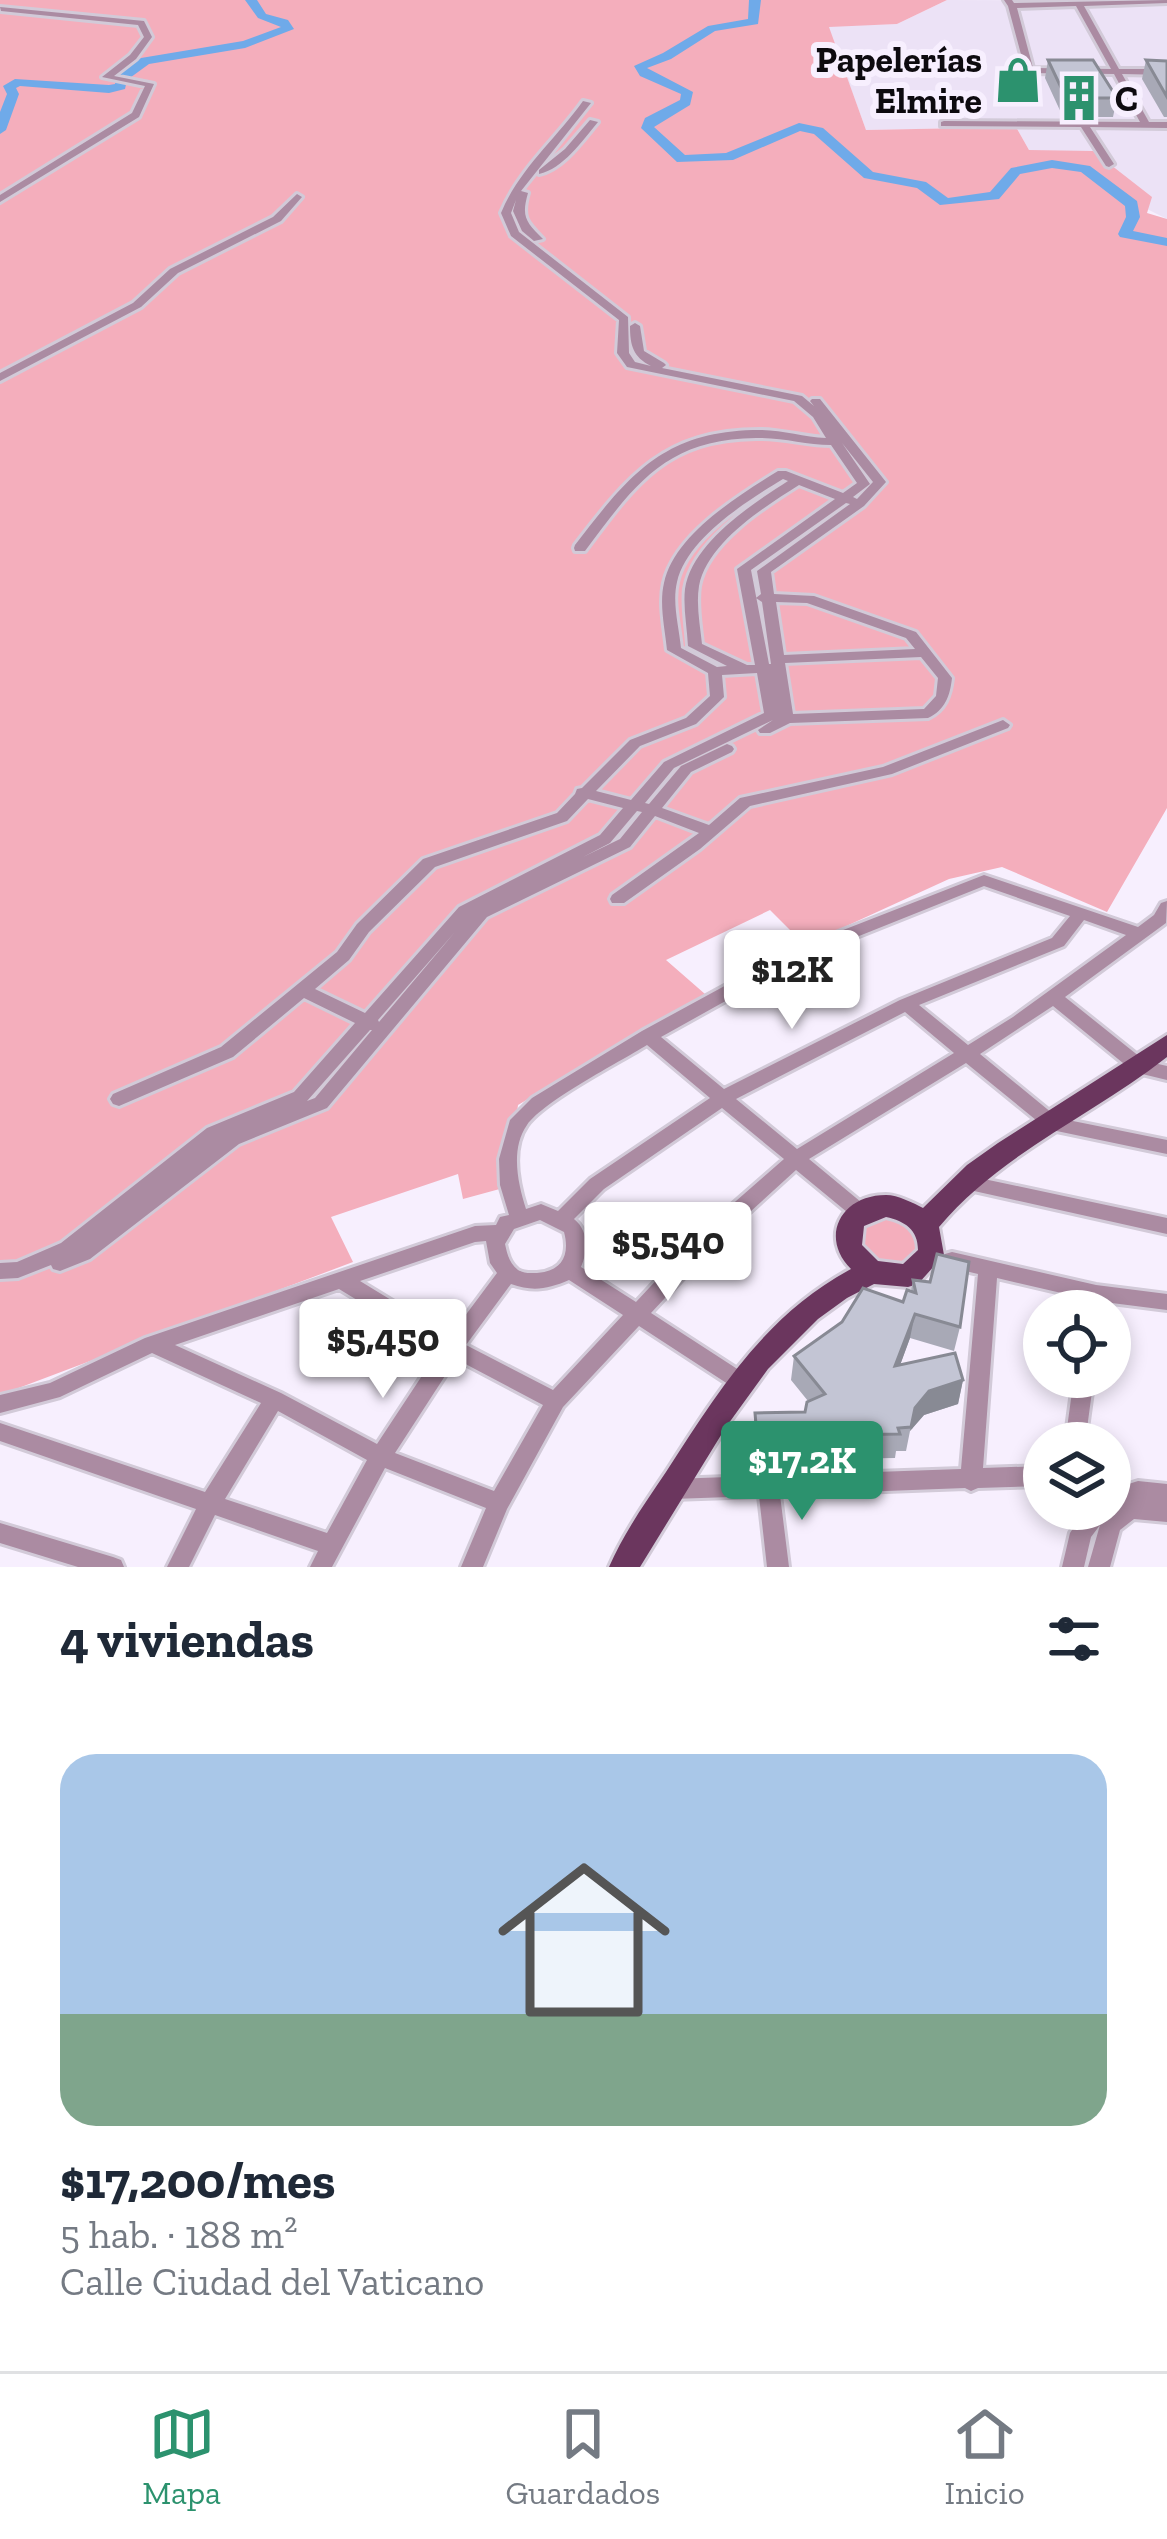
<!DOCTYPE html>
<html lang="es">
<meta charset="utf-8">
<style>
:root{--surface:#fff;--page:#f2f2f3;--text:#1f2937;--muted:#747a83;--line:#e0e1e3;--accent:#2c926e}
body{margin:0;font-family:"Zilla Slab",serif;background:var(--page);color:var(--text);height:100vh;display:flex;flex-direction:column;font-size:45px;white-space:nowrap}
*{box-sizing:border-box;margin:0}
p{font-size:39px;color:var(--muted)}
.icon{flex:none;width:66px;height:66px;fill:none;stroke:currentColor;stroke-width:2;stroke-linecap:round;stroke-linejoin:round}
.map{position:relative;height:1567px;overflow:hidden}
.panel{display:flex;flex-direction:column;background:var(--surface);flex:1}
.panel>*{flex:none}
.fabs{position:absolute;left:1023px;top:1290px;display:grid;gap:24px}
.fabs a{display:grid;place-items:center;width:108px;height:108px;border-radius:50%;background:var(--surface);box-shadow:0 6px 18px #0003;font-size:60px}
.price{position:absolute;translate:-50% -102px;padding:0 27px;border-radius:12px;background:#fff;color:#222;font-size:39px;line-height:78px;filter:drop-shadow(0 3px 6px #0008)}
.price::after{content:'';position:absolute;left:50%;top:72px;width:36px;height:27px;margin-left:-18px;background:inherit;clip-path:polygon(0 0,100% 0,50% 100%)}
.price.selected{background:var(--accent);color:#fff}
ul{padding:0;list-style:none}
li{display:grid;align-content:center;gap:24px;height:636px;padding:0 60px}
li+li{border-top:3px solid var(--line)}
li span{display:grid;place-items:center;height:372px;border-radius:36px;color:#555}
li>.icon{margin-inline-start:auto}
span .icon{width:216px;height:216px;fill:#fffc;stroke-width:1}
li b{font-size:51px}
h2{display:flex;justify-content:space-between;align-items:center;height:144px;padding:0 60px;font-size:51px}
.tabs{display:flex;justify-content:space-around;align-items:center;height:168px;border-top:3px solid var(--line);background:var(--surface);font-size:33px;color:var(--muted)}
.tabs a{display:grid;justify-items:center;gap:6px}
.tabs .selected{color:var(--accent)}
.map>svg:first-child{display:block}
.built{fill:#ece2f6}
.green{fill:#f4aebc}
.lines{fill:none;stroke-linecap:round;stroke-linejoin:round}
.river{fill:#6faae9;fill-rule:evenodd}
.minor-casing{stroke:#d2cad8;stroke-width:6}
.major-casing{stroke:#d2cad8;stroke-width:6}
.minor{fill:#ab8ba2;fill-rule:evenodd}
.major{fill:#6b365e;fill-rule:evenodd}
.wall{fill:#a8a9b6}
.shaded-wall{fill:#888a94}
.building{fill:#c3c5d4;stroke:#888a94;stroke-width:3}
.labels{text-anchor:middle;stroke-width:12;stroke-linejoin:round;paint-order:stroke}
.far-poi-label{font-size:36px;font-weight:bold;fill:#0d0a0f;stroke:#f7effe;text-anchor:end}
</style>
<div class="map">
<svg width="1167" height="1567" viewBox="0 0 1167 1567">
<rect width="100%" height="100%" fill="#f7effe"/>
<path class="built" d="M947,0L1167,1V219L1029,150L1016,127L866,130L828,26L897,24Z"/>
<path class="green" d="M0,0H1021H947L897,24L829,27L866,130L1016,127L1029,150L1093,151L1152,197L1147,213L1167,219V808L1107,912L1002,867L949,879L805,945L770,910L666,960L705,994L518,1105L507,1187L463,1199L458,1174L331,1217L353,1262L0,1395Z
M877,1214C896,1217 915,1226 922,1245L911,1267C886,1264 860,1258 860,1228Z"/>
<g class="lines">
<path class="river" d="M245,0H257L266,14L288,20L294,29L245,48L149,64L127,80L125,89L109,93L20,86L16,88L19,94L6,130L0,134V112L7,94L3,86L15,79L109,85L115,84L117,76L141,58L243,41L281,27L258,18Z
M749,0H761L758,24L715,31L671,59L647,68L693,92L690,105L654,127L685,155L726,153L799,123L823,128L873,172L926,182L948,198L990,192L1011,168L1052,160L1090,166L1137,201L1140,217L1133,231L1167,238V246L1120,237L1118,234L1126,217L1125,206L1081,172L1052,168L1020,174L999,199L940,205L917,188L864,178L814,134L800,131L733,160L677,162L641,128L645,118L680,100L681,94L640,76L634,66L663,53L708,26L748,19Z"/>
<defs>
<path id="minor" d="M1004,0H1012L1014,3L1167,0V3L1084,6L1119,69H1167V75L1122,74L1149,122H1167V128L1090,127L1114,164L1109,167L1106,166L1081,127L941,126V122L944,121L1140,122L1114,74L1026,73L1008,6ZM1076,6L1111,69L1033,68L1017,8Z
M0,7L144,21L152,37L136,59L114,76L154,84L139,117L0,202V195L132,113L145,86L102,77L130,55L144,37L138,25L1,11Z
M583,101L591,103L521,191L528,193C521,217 526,222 543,239L534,241L522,231L513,211L516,200L511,213L519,232L628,317L629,353L635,362L651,366C633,357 630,345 630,326L635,323L640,326L644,351L664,363L666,365L662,368L802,396L814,406L810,401L812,399H820L886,482L864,506L771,572L774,594L814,596L916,632L952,678C950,696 945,710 928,718L790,723L770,733H760L758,730L773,720L674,768L645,803L649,804L681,766L727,744L732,746L734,749L732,752L691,772L662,808L709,825L740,798L883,767L998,722L1003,720L1010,725L1008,728L892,774L750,806L700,849L624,903H612L610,899L612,895L699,833L655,816L630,847L487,917L327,1108L239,1144L90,1259L60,1271L53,1269L51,1265L18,1278L0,1279V1263L17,1262L61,1243L207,1128L294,1092L355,1023L304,998L233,1057L119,1106L113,1104L110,1099L113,1094L221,1047L337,952L357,924L423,859L557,813L575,794L577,789L582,788L630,740L686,718L710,696L708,673L667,650C665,629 659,604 664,583C674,535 738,496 778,471H786L843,493L857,483L831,445C806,445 782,437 756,438C666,439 635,484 585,551H575L574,548L575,545C629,475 664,430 760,430C782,430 804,437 826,438L813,417L794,401L627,367L617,353L619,320L511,236L501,213C519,169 556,139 583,101ZM842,443L873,482L857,499L853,497L870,484ZM783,479L788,481C752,504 692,543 685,589C683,607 687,627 688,646L727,666L717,667L681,648C679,627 672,603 677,582C687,538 747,501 783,479ZM799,485L835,499L737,569L755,665H747L702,644C700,625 696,605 699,586C707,543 764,507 799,485ZM846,503L850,504L757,571L761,594L756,598L762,602L771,664H769L751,570ZM776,602L807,603L906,638L915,649L784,655ZM921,657L938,678L936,696L924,709L793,714L785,663ZM757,673L764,713L664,762L631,800L596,791L640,746L696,724L724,697L722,675ZM588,799L623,808L600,835L459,907L365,1013L315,989L349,960L369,932L435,867L567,821ZM637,811L642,812L620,839L583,857L610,843ZM455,932L379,1022L378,1020ZM370,1030H372L315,1098L307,1101Z
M590,120L598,122C582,141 563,169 539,174V170L565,149Z
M297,194L302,197L281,221L178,273L141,307L0,381V373L133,303L170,269L273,217Z
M984,875L1138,927L1154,915L1161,903L1167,901L1166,923L1065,997L1145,1061L1167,1066V1080L1134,1072L1053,1006L980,1054L1058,1118L1167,1140V1154L1047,1129L966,1063L809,1159L867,1207L869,1212L867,1217L860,1220L853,1217L796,1170L718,1241L651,1313L745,1374L748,1380L745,1386L738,1389L731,1386L639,1326L563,1407L507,1509L483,1567H461L486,1508L385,1468L332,1567H310L318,1551L215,1515L189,1567H167L196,1509L0,1441V1423L205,1492L261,1403L152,1353L60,1397L0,1413V1395L50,1383L145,1338L475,1226L496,1225L500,1217L509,1215L500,1185L499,1159L510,1120L532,1098L642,1031L787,952ZM984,886L1070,916L1052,938L900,1000L724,1089L661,1037L799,960ZM1084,920L1126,935L1013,1017L968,1045L919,1005L1064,946ZM905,1012L954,1053L797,1149L736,1099ZM647,1045L710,1098L590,1179L558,1211L541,1204L526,1209C518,1184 510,1149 527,1125C545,1100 618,1063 647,1045ZM722,1108L784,1159L704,1229L636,1302L581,1267C588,1251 589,1231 574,1219L604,1189ZM540,1220L564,1232C570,1254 563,1271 537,1273C530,1273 525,1274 518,1270C509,1263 507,1253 505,1244L514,1229ZM486,1241L490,1263L497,1273L450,1336L360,1281L475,1242ZM569,1280L623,1315L553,1390L466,1345L511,1284C533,1292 548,1289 569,1280ZM339,1289L439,1350L377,1444L281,1393L175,1345ZM456,1359L543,1405L494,1491L395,1453ZM278,1411L367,1460L327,1533L225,1499Z
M965,1175L1167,1218V1234L965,1189L958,1187L956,1182L958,1177Z
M952,1252L1096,1285L1167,1294V1310L1096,1301L997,1278L983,1468L1044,1466V1486L978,1488L971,1491L965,1488L780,1495L789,1567H767L759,1496L672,1499L665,1496L661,1489L665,1482L672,1479L961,1469L978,1274L945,1266L942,1260L945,1254Z
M1074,1377H1094L1085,1443H1065Z
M1138,1481L1167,1484V1522L1134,1519L1120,1530L1110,1567H1088L1100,1525L1091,1537L1084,1567H1062L1070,1533L1086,1509H1110V1490Z
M0,1523L113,1557L121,1560L124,1567H78L0,1543Z"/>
<path id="major" d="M1167,1035V1057C1092,1116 1001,1153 939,1227L944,1255L918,1284L908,1287L874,1284L847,1298L818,1319L768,1369L726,1427L640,1567H609C624,1533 645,1503 666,1472C717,1393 765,1315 851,1269C819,1237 841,1195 886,1195C898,1195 913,1203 923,1208L967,1165L998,1143ZM886,1217C905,1221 918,1230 918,1250L903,1264L878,1261L862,1245L864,1226Z"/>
</defs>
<use href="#minor" class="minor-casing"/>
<use href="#major" class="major-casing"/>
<use href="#minor" class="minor"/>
<use href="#major" class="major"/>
</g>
<path class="wall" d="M1048,60L1117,98L1113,117H1063L1045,78Z
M1146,60L1167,61V117H1164L1142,79Z
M913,1280L960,1327L954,1351L910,1338L900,1365L963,1380L958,1404L924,1415L910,1431L906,1451H896L895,1458L755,1460L752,1436L755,1413L805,1412L808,1401L791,1380L794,1356L842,1322L903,1302L911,1291Z"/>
<path class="shaded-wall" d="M915,1314L910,1338L891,1390L895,1366Z
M963,1380L958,1404L924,1415L910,1431L915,1408L929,1391Z"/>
<path class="building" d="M1048,60H1093L1117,98H1066Z
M1146,60L1167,61V97Z
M937,1254L969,1262L960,1327L915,1314L895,1366L955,1353L963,1380L929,1391L915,1408L911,1427L898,1428L900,1434L757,1436L755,1413L805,1412L807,1402L825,1394L794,1356L842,1322L863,1288L903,1302L907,1290L916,1293L913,1280L930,1282Z"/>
<defs>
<symbol id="shop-bare" viewBox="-9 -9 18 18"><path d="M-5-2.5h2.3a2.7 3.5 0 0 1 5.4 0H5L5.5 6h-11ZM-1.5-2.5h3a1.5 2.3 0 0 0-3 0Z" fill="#2c926e" stroke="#f7effe" stroke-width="2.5" paint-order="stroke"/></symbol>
<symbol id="building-bare" viewBox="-9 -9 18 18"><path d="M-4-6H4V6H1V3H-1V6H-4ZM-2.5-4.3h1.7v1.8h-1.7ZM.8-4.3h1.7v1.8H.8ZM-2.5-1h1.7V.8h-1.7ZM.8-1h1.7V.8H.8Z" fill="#2c926e" stroke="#f7effe" stroke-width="2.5" paint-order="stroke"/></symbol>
</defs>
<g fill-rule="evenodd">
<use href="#shop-bare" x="985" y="47" width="66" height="66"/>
<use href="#building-bare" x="1046" y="65" width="66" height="66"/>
</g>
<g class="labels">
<g class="far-poi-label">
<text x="982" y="72">Papelerías<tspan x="982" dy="41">Elmire</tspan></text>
<text x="1115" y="111" text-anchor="start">C</text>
</g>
</g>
</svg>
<div class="fabs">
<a><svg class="icon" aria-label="locate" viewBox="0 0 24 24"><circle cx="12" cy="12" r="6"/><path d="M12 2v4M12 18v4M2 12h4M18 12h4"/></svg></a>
<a><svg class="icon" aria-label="layers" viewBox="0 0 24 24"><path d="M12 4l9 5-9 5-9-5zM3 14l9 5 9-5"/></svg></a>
</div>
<b class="price" style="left:792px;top:1032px">$12K</b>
<b class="price" style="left:668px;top:1304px">$5,540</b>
<b class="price" style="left:383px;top:1401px">$5,450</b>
<b class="price selected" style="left:802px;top:1523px">$17.2K</b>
</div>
<section class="panel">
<h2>4 viviendas<svg class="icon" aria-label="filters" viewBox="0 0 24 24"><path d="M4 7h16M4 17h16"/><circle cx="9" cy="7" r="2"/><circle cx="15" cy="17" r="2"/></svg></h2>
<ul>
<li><span style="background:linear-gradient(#a9c7e8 70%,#7fa58c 0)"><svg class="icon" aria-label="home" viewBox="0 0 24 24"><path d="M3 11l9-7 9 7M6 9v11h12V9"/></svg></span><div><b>$17,200/mes</b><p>5 hab. · 188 m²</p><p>Calle Ciudad del Vaticano</p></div></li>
</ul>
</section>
<nav class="tabs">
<a class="selected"><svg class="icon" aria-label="map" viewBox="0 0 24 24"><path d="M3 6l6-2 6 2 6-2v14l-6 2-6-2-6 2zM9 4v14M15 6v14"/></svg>Mapa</a>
<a><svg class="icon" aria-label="saved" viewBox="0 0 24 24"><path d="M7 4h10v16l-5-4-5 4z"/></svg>Guardados</a>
<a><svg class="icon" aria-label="home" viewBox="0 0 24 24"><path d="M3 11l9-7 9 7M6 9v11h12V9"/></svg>Inicio</a>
</nav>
